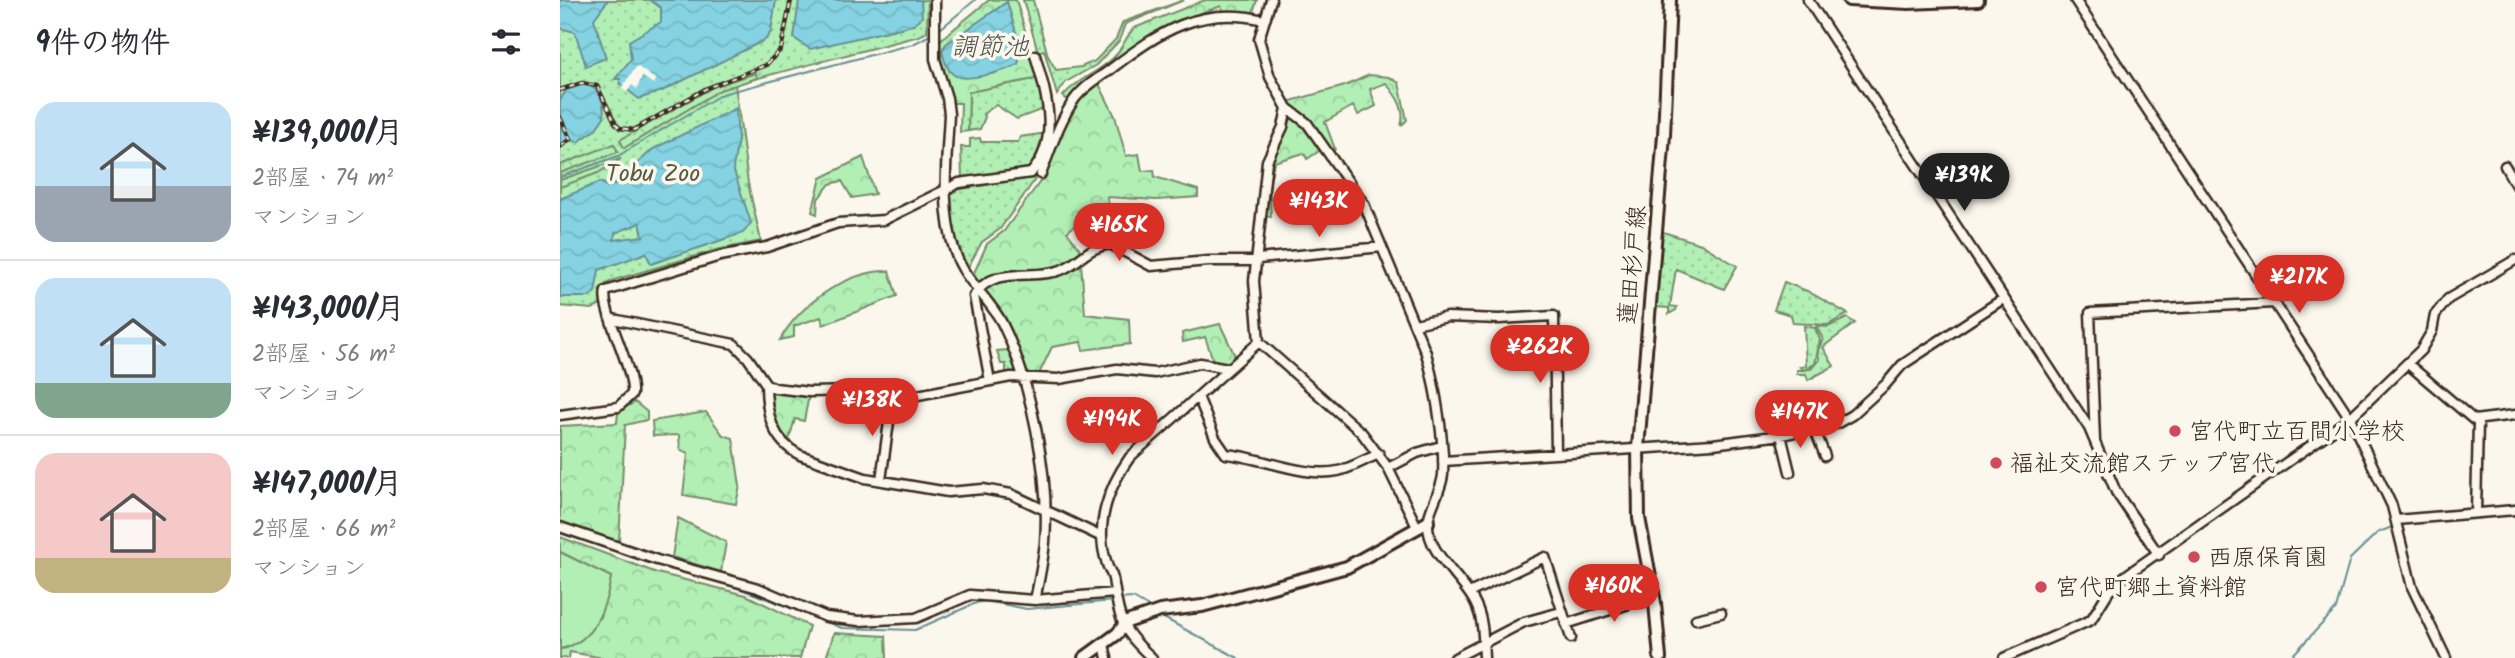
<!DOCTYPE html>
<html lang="ja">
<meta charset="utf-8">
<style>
:root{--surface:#fff;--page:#f7f7f7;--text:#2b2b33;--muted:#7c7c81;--line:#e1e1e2;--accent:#d93025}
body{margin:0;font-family:Kalam,"Klee One",sans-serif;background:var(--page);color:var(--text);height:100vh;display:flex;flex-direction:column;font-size:26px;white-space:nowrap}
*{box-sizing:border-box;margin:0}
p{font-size:23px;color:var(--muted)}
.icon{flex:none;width:38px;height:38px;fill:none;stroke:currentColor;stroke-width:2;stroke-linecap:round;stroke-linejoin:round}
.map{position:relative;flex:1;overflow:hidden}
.details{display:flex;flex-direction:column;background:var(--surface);width:560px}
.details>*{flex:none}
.price{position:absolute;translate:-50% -60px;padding:0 16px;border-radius:24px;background:var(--accent);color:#fff;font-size:23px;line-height:46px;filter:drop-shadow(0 2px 4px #0008)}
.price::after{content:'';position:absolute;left:50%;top:42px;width:21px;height:16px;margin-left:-10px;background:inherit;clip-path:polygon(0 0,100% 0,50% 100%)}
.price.selected{background:#222;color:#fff}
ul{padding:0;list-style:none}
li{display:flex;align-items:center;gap:21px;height:175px;padding:0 35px}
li+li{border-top:2px solid var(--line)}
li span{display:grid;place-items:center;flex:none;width:196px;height:140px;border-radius:21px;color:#555}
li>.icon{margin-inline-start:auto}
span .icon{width:84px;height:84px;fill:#fffc;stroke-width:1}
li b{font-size:30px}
h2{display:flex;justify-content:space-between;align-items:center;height:84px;padding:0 35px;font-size:30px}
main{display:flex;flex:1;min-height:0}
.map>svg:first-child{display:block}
.grass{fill:url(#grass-dots);stroke:#768c6a;stroke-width:2}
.forest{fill:url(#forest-crowns);stroke:#768c6a;stroke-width:2;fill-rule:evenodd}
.pitch{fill:#b1efb5;stroke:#768c6a;stroke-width:2}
.water{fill:url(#water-waves);stroke:#678f94;stroke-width:2;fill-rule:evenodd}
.pier{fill:#fbf7ec}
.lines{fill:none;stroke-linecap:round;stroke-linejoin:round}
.stream{stroke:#678f94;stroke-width:2}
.street-casing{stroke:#3b2a1e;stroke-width:13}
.secondary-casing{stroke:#3b2a1e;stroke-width:16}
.street{stroke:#fbf7ec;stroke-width:8}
.secondary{stroke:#fbf7ec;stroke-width:10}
.rail-casing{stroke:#3b2a1e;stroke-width:4.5}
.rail{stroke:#fbf7ec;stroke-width:2;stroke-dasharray:5;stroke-linecap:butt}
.poi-dot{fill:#d1495b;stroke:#fbf7ec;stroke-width:2.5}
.labels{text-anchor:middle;stroke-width:7;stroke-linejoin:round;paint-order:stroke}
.park-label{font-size:24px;fill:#585b44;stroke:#fbf7ec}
.street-label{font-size:24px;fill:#3b2a1e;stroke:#fbf7ec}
.poi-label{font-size:24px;fill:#3b2a1e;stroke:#fbf7ec;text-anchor:start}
.water-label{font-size:26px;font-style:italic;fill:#4e544f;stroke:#fbf7ec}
</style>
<main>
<section class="details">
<h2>9件の物件<svg class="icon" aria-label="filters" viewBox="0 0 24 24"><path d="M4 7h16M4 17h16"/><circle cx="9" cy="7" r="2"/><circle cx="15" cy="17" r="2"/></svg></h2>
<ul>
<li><span style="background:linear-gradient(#bfe0f5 60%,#9aa5b1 0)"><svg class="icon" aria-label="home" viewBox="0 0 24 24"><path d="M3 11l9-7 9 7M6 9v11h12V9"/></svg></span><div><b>¥139,000/月</b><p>2部屋 · 74 m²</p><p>マンション</p></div></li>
<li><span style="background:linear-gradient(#bfe0f5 75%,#7fa58c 0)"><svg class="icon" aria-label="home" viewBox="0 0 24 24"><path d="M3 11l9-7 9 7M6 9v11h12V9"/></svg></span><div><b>¥143,000/月</b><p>2部屋 · 56 m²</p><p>マンション</p></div></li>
<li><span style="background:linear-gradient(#f6c9c9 75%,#c2b280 0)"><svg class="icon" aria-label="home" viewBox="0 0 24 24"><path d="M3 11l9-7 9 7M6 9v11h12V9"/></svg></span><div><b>¥147,000/月</b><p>2部屋 · 66 m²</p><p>マンション</p></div></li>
</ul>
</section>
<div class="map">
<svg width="1955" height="658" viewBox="0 0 1955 658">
<defs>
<pattern id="grass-dots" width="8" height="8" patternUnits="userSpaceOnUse" patternTransform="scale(1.75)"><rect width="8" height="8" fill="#b1efb5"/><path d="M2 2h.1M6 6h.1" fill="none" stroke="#99cd9b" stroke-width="1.8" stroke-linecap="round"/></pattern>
<pattern id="forest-crowns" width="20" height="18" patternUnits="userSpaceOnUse" patternTransform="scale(1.75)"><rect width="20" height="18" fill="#b1efb5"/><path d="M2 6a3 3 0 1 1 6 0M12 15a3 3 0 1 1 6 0" fill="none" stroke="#99cd9b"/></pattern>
<pattern id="water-waves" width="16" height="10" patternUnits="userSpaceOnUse" patternTransform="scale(1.75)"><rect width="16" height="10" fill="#85d3e2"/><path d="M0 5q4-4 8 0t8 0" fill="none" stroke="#74b5c1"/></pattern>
</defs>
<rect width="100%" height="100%" fill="#fbf7ec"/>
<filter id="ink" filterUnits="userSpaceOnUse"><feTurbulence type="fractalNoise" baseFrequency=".0143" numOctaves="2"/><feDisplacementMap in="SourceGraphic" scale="14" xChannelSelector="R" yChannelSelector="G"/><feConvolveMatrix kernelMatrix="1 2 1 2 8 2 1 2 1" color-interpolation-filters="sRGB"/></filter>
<g filter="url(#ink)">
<path class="grass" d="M0,0H368L367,32L359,36L175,84L188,183L201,241L156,250L51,281L42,288L41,305L32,309L0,306Z
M463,0H473L488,56L496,70L521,67L535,61L556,39L563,22L624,0L565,24L559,41L536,65L506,82L497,95L484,50L478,52Z
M479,78L486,108L457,119L436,105L423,114L425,117L420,129L408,131L409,92Z
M487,133L469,170L402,179L401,147H410V139L420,138L421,142H458L460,137Z
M472,176L476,178L440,229L422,242L407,269C392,245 390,218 391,191Z
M1100,231L1141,244L1177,266L1164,289L1116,269L1110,306L1117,307L1116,310L1109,314V308L1095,307Z
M1224,282L1247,291L1288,314L1268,325L1233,323L1231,315L1214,310Z
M1287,318L1295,323L1263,347L1274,366L1248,380L1246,374H1237V370L1251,369L1259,360L1258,350L1263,339L1256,326L1268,327Z
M1244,326L1255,328L1260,339L1255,364L1244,370L1240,367L1246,366Z"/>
<path class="forest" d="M429,0H456L479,78L409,92L408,131L400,132L401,103H392L378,58V42ZM447,2L460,49L458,64L432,74L384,47Z
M645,0H697L692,15L681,12L664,13L661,6L613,23L591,35L517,91L509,101L503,96C517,79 536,74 552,59C562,50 566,36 574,28Z
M196,73L197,78L160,90L64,148L60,140L155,86Z
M809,75L829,77L839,83L847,120L841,126C846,110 838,98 826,83L810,89L816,106L798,115L793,106L765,122L775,149L772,152L767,146L747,159L744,153L714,162L708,192L710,193L711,217L704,216L710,160L727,102L785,86Z
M539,84L555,116L566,156L579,154L582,171L594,170L595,177L638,190V197L597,200L547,197L558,244L542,242L519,222L507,232L520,249L525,314L569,319L570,344L523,350L521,342L492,347L479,374H466L451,337L413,280V275L427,244L444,231L479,183L516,103Z
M54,144L58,152L0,173V165Z
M303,157L315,194L292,198L282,181L270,184L258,199L257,214L252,212L261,178Z
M61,159L38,173L0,187V180Z
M329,271L337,296L263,325L261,317L234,326V337L220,340C240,304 288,270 329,271Z
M660,324L676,358L667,364L653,360L645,337L623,342L622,333Z
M448,350L456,371L446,375V364H441L437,351Z
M228,390L249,395L244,421L235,419L228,443L213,423L209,392Z
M75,402L87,412V420L65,425L59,542L0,522V426L57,423L58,412Z
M146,412L163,435L173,438L180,486L176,504L123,495L128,453L120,450L119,435L93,436L92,421Z
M118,518L166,542L161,572L112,557Z
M0,537L97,573L186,595L249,626L240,658H43L10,652L9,658H0V649L7,648L40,617L51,577L0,552Z
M274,633L326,636L327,658H266Z"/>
<path class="pitch" d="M0,552L51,577C46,607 34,643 0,649Z"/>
<path class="water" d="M0,0H48L34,19L46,58L26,66L15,32L0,28Z
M90,0H216L211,32L205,40L102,91L79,99L60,84V79H55L71,59L69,41L101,22V8Z
M239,0H361L362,17L353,25L250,49L234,38Z
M447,2L461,49L458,64C447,71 406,82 396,76C387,72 384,59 382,51L386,44Z
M22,85C40,85 44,101 44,117L35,130L18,142L9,140L0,146V101L6,90Z
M176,108L178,140L173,168L191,223L183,233L91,264L86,253L39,270L35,292L29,297H0V199L40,182L49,186L55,184L93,149ZM80,223L83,236L54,240L55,233Z"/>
<path class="pier" d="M77,66L96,80L93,84L82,76L77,89L72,85L67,92L61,88Z"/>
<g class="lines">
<path class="stream" d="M379,30L415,0
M0,177L58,156L162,94L353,44L372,34
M1841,525L1870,521
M0,533L184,590L282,628L355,630L416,603L426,601L467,609L553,601
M558,599L573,598L592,609
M602,617L678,658
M1730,658L1776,609L1790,559L1817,533L1832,527"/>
<defs>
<path id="street" d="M375,0V59L387,98L389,114C387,159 380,209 395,252C404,280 429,298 442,323C471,381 490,477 485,542C483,561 479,581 475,600
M711,0L699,39L710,77L727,108L747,123L804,204L866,353C875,384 885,443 883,475C881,492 870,506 868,522C866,554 904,578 916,605C924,622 923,640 924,658
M1248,0L1529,428L1556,492L1599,555
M1515,0L1790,418L1832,506L1852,587L1886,658
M1945,166L1955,184
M481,174C491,149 499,122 514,100C523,87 539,78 551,69C600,31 641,5 704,20
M698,259L822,247
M53,319L174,344L188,358L206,384L215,388L249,392L298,391L332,400L451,377L499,379L557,369L595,373L640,363L668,368
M855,324L887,317L939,319L994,316L996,454
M699,342L802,433L828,468L857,527
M1848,364L1914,420L1955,415
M430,381L414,296C433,264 473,281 501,270C521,262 525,248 550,244L591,266L649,261H697
M206,384C206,413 212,441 240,455L305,478L388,492L423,489L451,494L542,537
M639,399L655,438L666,454C701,457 743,478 778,471C792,468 806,459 819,454
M0,415L58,407L72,394C74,367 40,309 46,291L160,256L207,247L278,223L324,220L399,183L471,173C501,139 486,93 475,55
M1255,430L1265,456
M1221,435L1230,472
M1535,441L1530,313L1713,303
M883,461L1153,444L1221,435L1276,424L1292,415L1326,384L1342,365L1443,299
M828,468L857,453L881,446
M321,480L332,400
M1916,513L1918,422
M1836,520L1955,510
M0,527L97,560L198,588L266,617L299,621L356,618L410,595L475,600L555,593
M909,593L985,557L1011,638
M1136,619L1161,613
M1006,624L1094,596
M544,644L547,658
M592,658C559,628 560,620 553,579C552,573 548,569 547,564C534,526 548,488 570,457L699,342L694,281L707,161L723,127L727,108
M895,658L964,622L1001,612
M1444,658L1531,620L1549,591L1565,576L1790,418L1861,350L1872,331L1875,315L1888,299L1955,260"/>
<path id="secondary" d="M1289,0L1349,3L1418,0
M524,658L557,634L567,622L600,611L642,606L787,567L868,522
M1100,658L1095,603L1079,518L1078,448L1104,135L1110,0"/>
</defs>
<use href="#street" class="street-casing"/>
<use href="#secondary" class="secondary-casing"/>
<use href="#street" class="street"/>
<use href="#secondary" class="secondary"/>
<defs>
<path id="rail" d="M0,90L22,83L37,86L56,124L60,128L74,130L147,88L206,65L221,49L231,0
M0,117L10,139L0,147"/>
</defs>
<use href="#rail" class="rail-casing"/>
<use href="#rail" class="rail"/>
</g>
</g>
<g class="poi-dot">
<circle cx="1615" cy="431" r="7"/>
<circle cx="1436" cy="463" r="7"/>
<circle cx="1634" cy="557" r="7"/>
<circle cx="1481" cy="587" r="7"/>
</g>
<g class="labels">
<g class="park-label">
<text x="93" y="181">Tobu Zoo</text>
</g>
<g class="street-label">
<text transform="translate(1072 265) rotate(-85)" y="8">蓮田杉戸線</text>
</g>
<g class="poi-label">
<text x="1629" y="439">宮代町立百間小学校</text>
<text x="1450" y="471">福祉交流館ステップ宮代</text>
<text x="1648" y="565">西原保育園</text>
<text x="1495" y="595">宮代町郷土資料館</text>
</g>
<g class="water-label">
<text x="430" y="55">調節池</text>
</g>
</g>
</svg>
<b class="price selected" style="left:1404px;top:213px">¥139K</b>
<b class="price" style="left:759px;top:239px">¥143K</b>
<b class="price" style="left:559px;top:263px">¥165K</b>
<b class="price" style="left:1739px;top:315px">¥217K</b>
<b class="price" style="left:980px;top:385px">¥262K</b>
<b class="price" style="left:312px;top:438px">¥138K</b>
<b class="price" style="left:1240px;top:450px">¥147K</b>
<b class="price" style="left:552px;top:457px">¥194K</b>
<b class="price" style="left:1054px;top:624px">¥160K</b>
</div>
</main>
